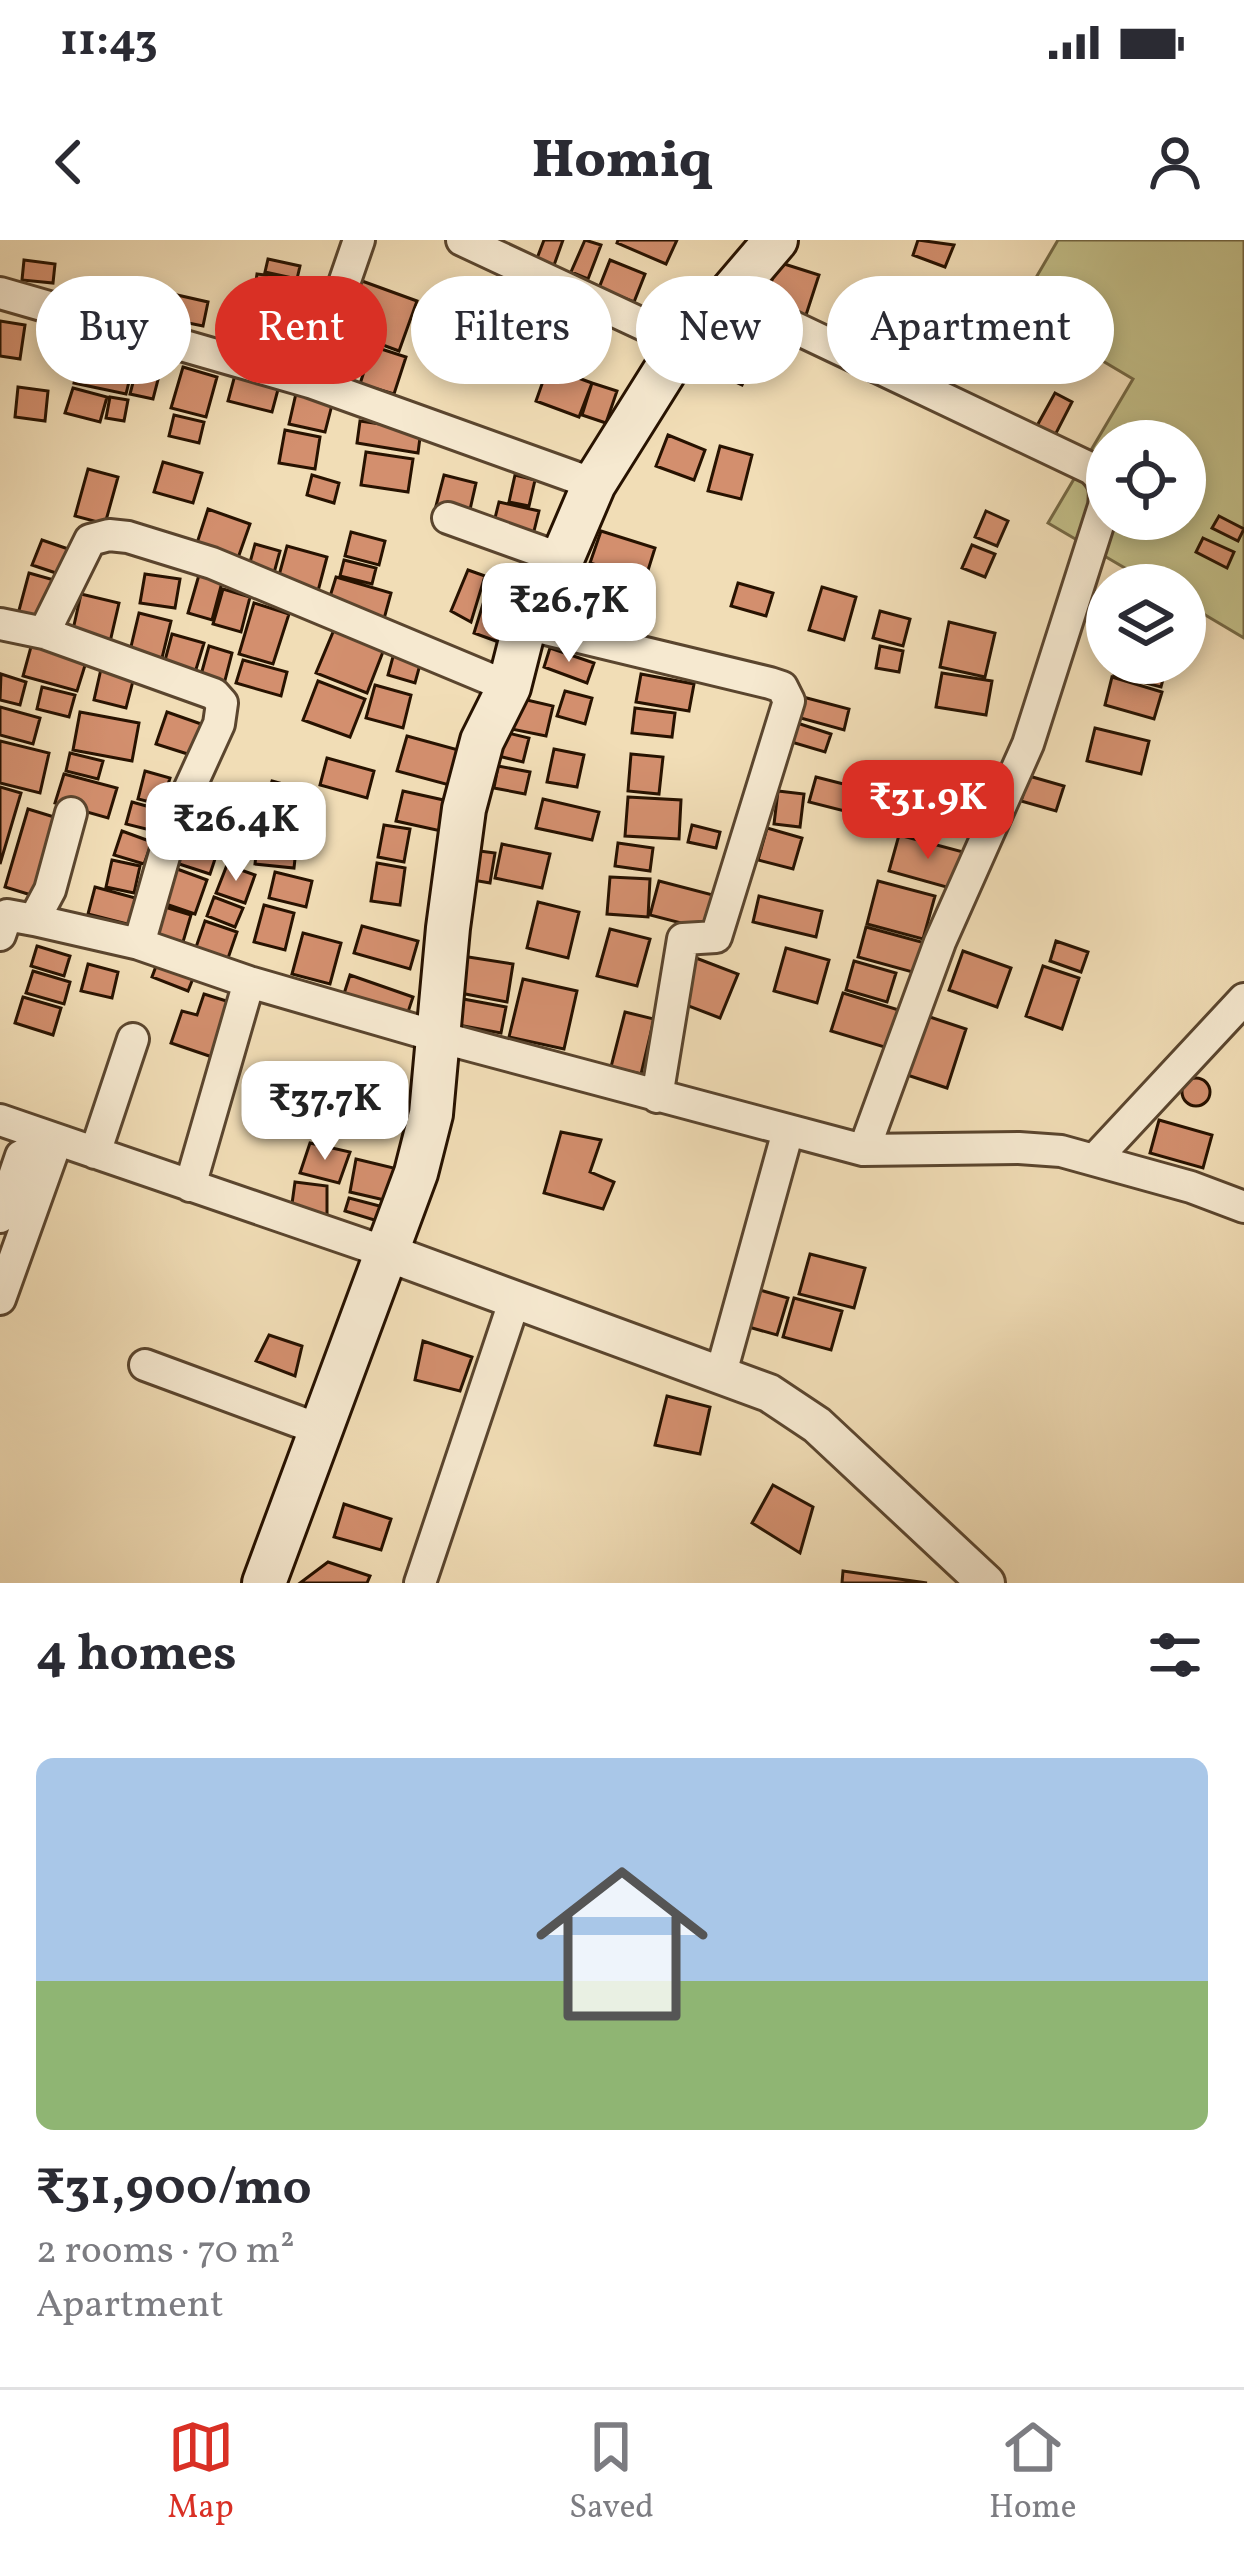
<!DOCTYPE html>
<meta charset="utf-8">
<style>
:root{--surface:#fff;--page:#f2f2f3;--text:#2b2b33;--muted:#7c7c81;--line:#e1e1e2;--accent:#d93025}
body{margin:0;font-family:Vollkorn,serif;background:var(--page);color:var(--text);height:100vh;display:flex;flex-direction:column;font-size:45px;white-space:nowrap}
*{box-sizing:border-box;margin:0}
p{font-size:39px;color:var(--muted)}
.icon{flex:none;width:66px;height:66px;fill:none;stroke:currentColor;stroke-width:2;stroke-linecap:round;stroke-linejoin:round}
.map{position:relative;height:1343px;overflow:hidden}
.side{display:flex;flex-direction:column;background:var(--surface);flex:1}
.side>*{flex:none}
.banner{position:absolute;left:36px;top:36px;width:1173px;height:108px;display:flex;gap:24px}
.buttons{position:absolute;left:1086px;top:180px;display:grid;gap:24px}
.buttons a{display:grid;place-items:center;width:120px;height:120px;border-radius:50%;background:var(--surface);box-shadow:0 6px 18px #0003;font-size:60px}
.price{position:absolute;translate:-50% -102px;padding:0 27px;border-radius:24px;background:#fff;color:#222;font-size:39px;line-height:78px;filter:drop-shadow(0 3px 6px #0008)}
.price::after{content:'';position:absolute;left:50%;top:72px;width:36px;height:27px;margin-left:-18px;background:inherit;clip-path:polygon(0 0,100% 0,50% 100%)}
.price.selected{background:var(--accent);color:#fff}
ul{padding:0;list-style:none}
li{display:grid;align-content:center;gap:24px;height:636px;padding:0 36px}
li+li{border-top:3px solid var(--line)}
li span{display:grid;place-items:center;height:372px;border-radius:18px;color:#555}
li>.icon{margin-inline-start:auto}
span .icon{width:216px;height:216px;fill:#fffc;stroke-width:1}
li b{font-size:51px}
h2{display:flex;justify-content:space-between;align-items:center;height:144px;padding:0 36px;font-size:51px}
.pill{padding:0 42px;border-radius:54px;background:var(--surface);box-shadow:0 6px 18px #0003;font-size:42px;line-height:108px}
.pill.selected{background:var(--accent);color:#fff}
.status{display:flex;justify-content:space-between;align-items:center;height:84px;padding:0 60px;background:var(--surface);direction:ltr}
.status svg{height:33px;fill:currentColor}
header{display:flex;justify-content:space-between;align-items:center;height:156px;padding:0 36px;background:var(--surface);font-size:54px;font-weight:800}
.tab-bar{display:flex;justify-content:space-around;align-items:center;height:168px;border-top:3px solid var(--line);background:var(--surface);font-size:33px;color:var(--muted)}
.tab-bar a{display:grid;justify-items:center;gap:6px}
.tab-bar .selected{color:var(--accent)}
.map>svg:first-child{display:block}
.green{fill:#c2be88;stroke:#746844;stroke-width:3;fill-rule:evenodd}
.building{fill:#d38f6e;stroke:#271200;stroke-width:3}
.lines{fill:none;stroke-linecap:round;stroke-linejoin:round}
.minor-casing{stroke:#5a452e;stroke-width:36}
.tertiary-casing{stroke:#5a452e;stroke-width:42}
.secondary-casing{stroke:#271200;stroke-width:48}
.minor{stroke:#f6e9d0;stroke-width:30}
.tertiary{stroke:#f6e9d0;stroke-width:36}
.secondary{stroke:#f6e9d0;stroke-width:42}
</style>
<div class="status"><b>11:43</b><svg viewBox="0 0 49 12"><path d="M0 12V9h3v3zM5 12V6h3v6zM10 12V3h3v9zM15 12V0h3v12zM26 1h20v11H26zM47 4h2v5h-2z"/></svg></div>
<header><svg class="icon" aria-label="back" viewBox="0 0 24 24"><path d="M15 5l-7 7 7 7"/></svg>Homiq<svg class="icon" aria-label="person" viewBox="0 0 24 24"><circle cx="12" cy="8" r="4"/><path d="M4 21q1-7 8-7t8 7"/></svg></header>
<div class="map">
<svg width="1244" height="1343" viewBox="0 0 1244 1343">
<rect width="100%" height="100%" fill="#f1ddb6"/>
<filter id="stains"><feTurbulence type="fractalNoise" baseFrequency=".00167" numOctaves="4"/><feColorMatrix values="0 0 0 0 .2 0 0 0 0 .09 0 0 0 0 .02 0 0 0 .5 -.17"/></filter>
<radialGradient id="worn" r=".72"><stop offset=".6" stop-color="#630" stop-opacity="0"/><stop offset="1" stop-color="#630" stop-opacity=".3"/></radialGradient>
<path class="green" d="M1058,0H1244V398L1185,363V345H1154L1048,283L1133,139L1017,70ZM1107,201H1185V279H1107Z"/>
<path class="building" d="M544,0H563L553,28L536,21Z
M585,0L601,5L588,39L571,32Z
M618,0H677L666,24L617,3Z
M918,0L954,5L945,27L913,15Z
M268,19L300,26L297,39L265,32Z
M24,20L55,24L53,43L22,40Z
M610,20L645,34L634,62L599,48Z
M778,22L819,35L805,78L764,64Z
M257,34L289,38L285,65L253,61Z
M351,37L417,61L399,111L334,87Z
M164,52L208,62L203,86L159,77Z
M250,64L280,70L276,87L246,81Z
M288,64L324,73L311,126L275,117Z
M451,77L497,92L489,118L442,103Z
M0,81L25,85L20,119L0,116Z
M241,83L274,90L270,116L236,109Z
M725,93L759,109L742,145L708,129Z
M920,105L948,117L936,143L909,131Z
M372,106L406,117L394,154L360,144Z
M80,117L132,129L126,154L74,143Z
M137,127L160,132L153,159L130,154Z
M183,127L217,137L206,177L171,168Z
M548,127L592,143L579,177L536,161Z
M236,131L280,142L272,172L228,161Z
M592,143L617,151L606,183L582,175Z
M18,147L48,151L45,181L15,177Z
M73,148L107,157L100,182L65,173Z
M297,149L334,157L325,192L289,184Z
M1055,153L1072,162L1051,203L1033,193Z
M110,157L128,160L124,181L106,178Z
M174,175L204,182L199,203L169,196Z
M360,181L421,190L418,213L357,203Z
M285,190L320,197L315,229L279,223Z
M668,195L705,210L694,240L656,226Z
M720,206L752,215L741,259L708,251Z
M366,212L413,219L408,252L361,245Z
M163,222L202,233L193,263L154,252Z
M88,229L118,237L105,284L75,276Z
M312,235L339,243L334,263L307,255Z
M444,235L476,243L469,274L436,266Z
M515,235L535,240L529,266L509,262Z
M499,262L539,271L533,295L493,286Z
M208,269L250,284L238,318L197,303Z
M986,271L1008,281L997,306L975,297Z
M1219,276L1244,289L1238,301L1212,288Z
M601,291L655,308L645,340L590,323Z
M351,292L385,301L379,325L345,316Z
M1203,298L1234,312L1227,328L1196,312Z
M42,300L77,312L68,337L32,325Z
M255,304L280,311L274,333L249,326Z
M972,305L995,314L985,337L962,328Z
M287,306L327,317L318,351L278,339Z
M344,320L376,328L372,344L340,336Z
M201,328L224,335L212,380L188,373Z
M468,330L485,336L471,382L451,371Z
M29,333L54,340L42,381L18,374Z
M145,334L180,339L175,368L140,363Z
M336,337L391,353L384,379L328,363Z
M491,338L520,346L504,404L474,393Z
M738,343L773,353L766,376L731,366Z
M822,347L856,357L844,400L809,390Z
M223,349L250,357L241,392L213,384Z
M81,354L119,363L110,402L72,394Z
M254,363L289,374L273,424L239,414Z
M880,371L910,379L903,406L873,398Z
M139,373L171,381L161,422L129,415Z
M949,382L995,393L985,437L940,427Z
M336,385L386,404L367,453L316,433Z
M172,394L204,403L194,436L163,428Z
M32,403L87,419L77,451L23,436Z
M209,406L232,413L223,448L199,442Z
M880,406L903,411L899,432L876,428Z
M550,408L594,423L587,443L544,427Z
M394,413L421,421L415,443L388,435Z
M243,420L287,432L281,456L236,443Z
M1117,423L1165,432L1161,447L1114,435Z
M101,429L134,437L126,468L94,460Z
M942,433L992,441L986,475L936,467Z
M1,434L26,442L20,465L0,460Z
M641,434L694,444L689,471L636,462Z
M1112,437L1162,452L1154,479L1105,465Z
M318,441L365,459L350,497L303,480Z
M375,445L411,455L403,488L366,478Z
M42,447L75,455L69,477L37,469Z
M565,451L592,458L585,484L557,476Z
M514,457L553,466L546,496L507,488Z
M803,457L849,469L844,490L797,477Z
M0,467L40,478L33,504L0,495Z
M635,468L675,473L672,497L632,493Z
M80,472L139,483L132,521L73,510Z
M167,472L204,485L194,516L156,504Z
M794,482L831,494L825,512L788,501Z
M1095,488L1149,501L1141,534L1087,521Z
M500,491L529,498L523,522L494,515Z
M407,496L462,511L453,546L397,531Z
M0,501L49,513L40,553L0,543Z
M554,509L584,515L577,547L547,542Z
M70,513L103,521L98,539L66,531Z
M631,514L663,517L659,554L628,551Z
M327,518L374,531L367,558L320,545Z
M498,526L530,532L525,554L494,548Z
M145,531L170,538L162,565L138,559Z
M64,534L117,548L108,578L55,563Z
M1029,536L1064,546L1056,571L1021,561Z
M816,537L887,555L880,580L809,562Z
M272,541L305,550L297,575L264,566Z
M0,547L21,553L0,624Z
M903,550L949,560L943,588L897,579Z
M403,551L448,561L441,591L396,581Z
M778,551L804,554L800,587L774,584Z
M628,557L681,560L679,599L625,596Z
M543,559L599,572L592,600L536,588Z
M132,562L168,572L162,593L126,584Z
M28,569L64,580L41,658L5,647Z
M384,585L410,589L404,622L378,617Z
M692,585L720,592L716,608L688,602Z
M259,587L298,591L294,628L255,624Z
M767,588L802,598L793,629L758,620Z
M122,591L152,602L144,624L114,615Z
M179,593L219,607L210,634L170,621Z
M899,595L967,613L957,650L889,631Z
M618,603L653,608L650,631L615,626Z
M502,604L550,614L542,648L495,638Z
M472,610L495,613L490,643L467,639Z
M112,620L140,626L134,653L106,647Z
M377,623L405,628L400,665L371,661Z
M227,625L255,635L245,663L216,653Z
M169,626L207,640L195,674L157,661Z
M275,632L312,641L306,667L269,658Z
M610,637L650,639L648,677L607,674Z
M659,641L713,655L704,689L650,675Z
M878,641L935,656L923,699L867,684Z
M95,647L139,659L131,685L88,674Z
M759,656L822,671L816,697L753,682Z
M214,657L243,668L235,687L207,676Z
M538,662L579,672L568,718L527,708Z
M155,664L191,675L183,702L147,692Z
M264,665L294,673L285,710L254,702Z
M205,681L237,692L226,724L194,713Z
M362,686L418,701L410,729L354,713Z
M866,687L925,703L916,733L858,717Z
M610,689L650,699L637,746L597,736Z
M303,693L341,703L330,744L292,734Z
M1056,701L1088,712L1081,732L1050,721Z
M37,706L70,716L64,736L31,726Z
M786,708L829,720L817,763L774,751Z
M963,711L1011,728L997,767L949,750Z
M161,713L198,726L188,751L152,737Z
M462,716L513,724L507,762L455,752Z
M696,718L738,734L720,778L678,762Z
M854,721L896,733L887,762L846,750Z
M88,724L118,732L112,758L81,751Z
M1043,726L1079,738L1062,789L1026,776Z
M33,731L70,742L64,764L26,753Z
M350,735L413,757L405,781L342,760Z
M523,739L577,751L564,809L509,797Z
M843,753L902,771L891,809L831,791Z
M204,754L236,764L218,819L171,803L182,771L197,775Z
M23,757L61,768L53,795L15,783Z
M458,758L506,767L501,793L453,784Z
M625,772L654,779L641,834L611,827Z
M924,775L966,789L947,848L904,834Z
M1182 852a14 14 0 1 1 28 0a14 14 0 1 1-28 0Z
M1159,880L1212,895L1203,928L1150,913Z
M561,892L601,900L590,932L614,942L603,969L544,953Z
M310,903L350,912L339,943L300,933Z
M356,919L402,930L393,962L350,952Z
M295,942L327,946V977L291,971Z
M349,958L391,969L384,983L345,971Z
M810,1014L865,1028L854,1068L799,1054Z
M749,1047L788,1058L777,1095L738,1084Z
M794,1058L842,1071L831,1110L783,1097Z
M269,1095L302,1106L295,1136L256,1121Z
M423,1101L472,1117L460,1151L415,1140Z
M667,1156L710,1167L700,1214L655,1205Z
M773,1245L813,1267L800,1313L752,1283Z
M344,1264L391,1279L381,1310L334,1297Z
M328,1322L370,1336L367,1343H300Z
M843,1331L927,1343H842Z"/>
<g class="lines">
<defs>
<path id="minor" d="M462,0L687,105
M0,53L310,142L594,244
M730,57L1092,229C1105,241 1106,249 1104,266L1028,504L940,702L865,907
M310,142L359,0
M448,278L562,319
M0,384L44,393L214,454L222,463L219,484L173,585L139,704
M525,384L770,443L782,447L789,461L716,697L683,699L657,857
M44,393L90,300L109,295L128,297L212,323L509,447
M71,573L50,650L34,680L139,704L249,742L439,797L863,910L1019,908L1061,911L1191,947L1244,967
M0,695L7,675L34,680
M0,880L388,1013
M95,913L133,799
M1096,918L1244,759
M190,946L249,742
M0,977L21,916L57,900
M0,1059L57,900
M145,1125L321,1190
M721,1133L788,891
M420,1343L515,1059"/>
<path id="tertiary" d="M388,1013L769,1153L817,1185L986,1343"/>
<path id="secondary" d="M264,1343L416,933L431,874L448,688L464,569L482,501L509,447L525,384L562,319L594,244L666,129L776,0"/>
</defs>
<use href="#minor" class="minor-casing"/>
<use href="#tertiary" class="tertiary-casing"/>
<use href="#secondary" class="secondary-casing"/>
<use href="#minor" class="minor"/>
<use href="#tertiary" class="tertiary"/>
<use href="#secondary" class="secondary"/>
</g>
<rect width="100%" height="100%" filter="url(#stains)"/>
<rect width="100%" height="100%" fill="url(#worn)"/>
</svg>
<div class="buttons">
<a><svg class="icon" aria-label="locate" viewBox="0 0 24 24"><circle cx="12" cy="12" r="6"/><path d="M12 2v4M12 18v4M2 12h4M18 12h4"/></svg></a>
<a><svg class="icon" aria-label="layers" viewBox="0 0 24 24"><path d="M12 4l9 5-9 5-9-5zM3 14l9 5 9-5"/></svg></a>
</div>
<b class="price" style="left:569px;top:425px">₹26.7K</b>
<b class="price selected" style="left:928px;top:622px">₹31.9K</b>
<b class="price" style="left:236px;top:644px">₹26.4K</b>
<b class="price" style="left:325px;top:923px">₹37.7K</b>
<div class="banner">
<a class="pill">Buy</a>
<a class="pill selected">Rent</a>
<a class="pill">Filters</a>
<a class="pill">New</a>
<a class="pill">Apartment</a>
</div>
</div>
<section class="side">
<h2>4 homes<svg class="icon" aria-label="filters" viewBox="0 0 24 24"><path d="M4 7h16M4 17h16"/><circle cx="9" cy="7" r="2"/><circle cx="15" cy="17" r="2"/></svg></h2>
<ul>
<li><span style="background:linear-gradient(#a9c7e8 60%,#8fb573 0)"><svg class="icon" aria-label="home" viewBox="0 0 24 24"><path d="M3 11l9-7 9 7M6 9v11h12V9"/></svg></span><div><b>₹31,900/mo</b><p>2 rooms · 70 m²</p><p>Apartment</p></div></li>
</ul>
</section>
<nav class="tab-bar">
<a class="selected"><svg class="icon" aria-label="map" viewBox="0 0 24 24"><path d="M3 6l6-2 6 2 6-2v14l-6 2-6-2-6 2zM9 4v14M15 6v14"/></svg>Map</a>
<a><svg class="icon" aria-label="saved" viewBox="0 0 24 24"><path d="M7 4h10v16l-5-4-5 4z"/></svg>Saved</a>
<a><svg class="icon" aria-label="home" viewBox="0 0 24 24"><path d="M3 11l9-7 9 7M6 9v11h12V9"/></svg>Home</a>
</nav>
